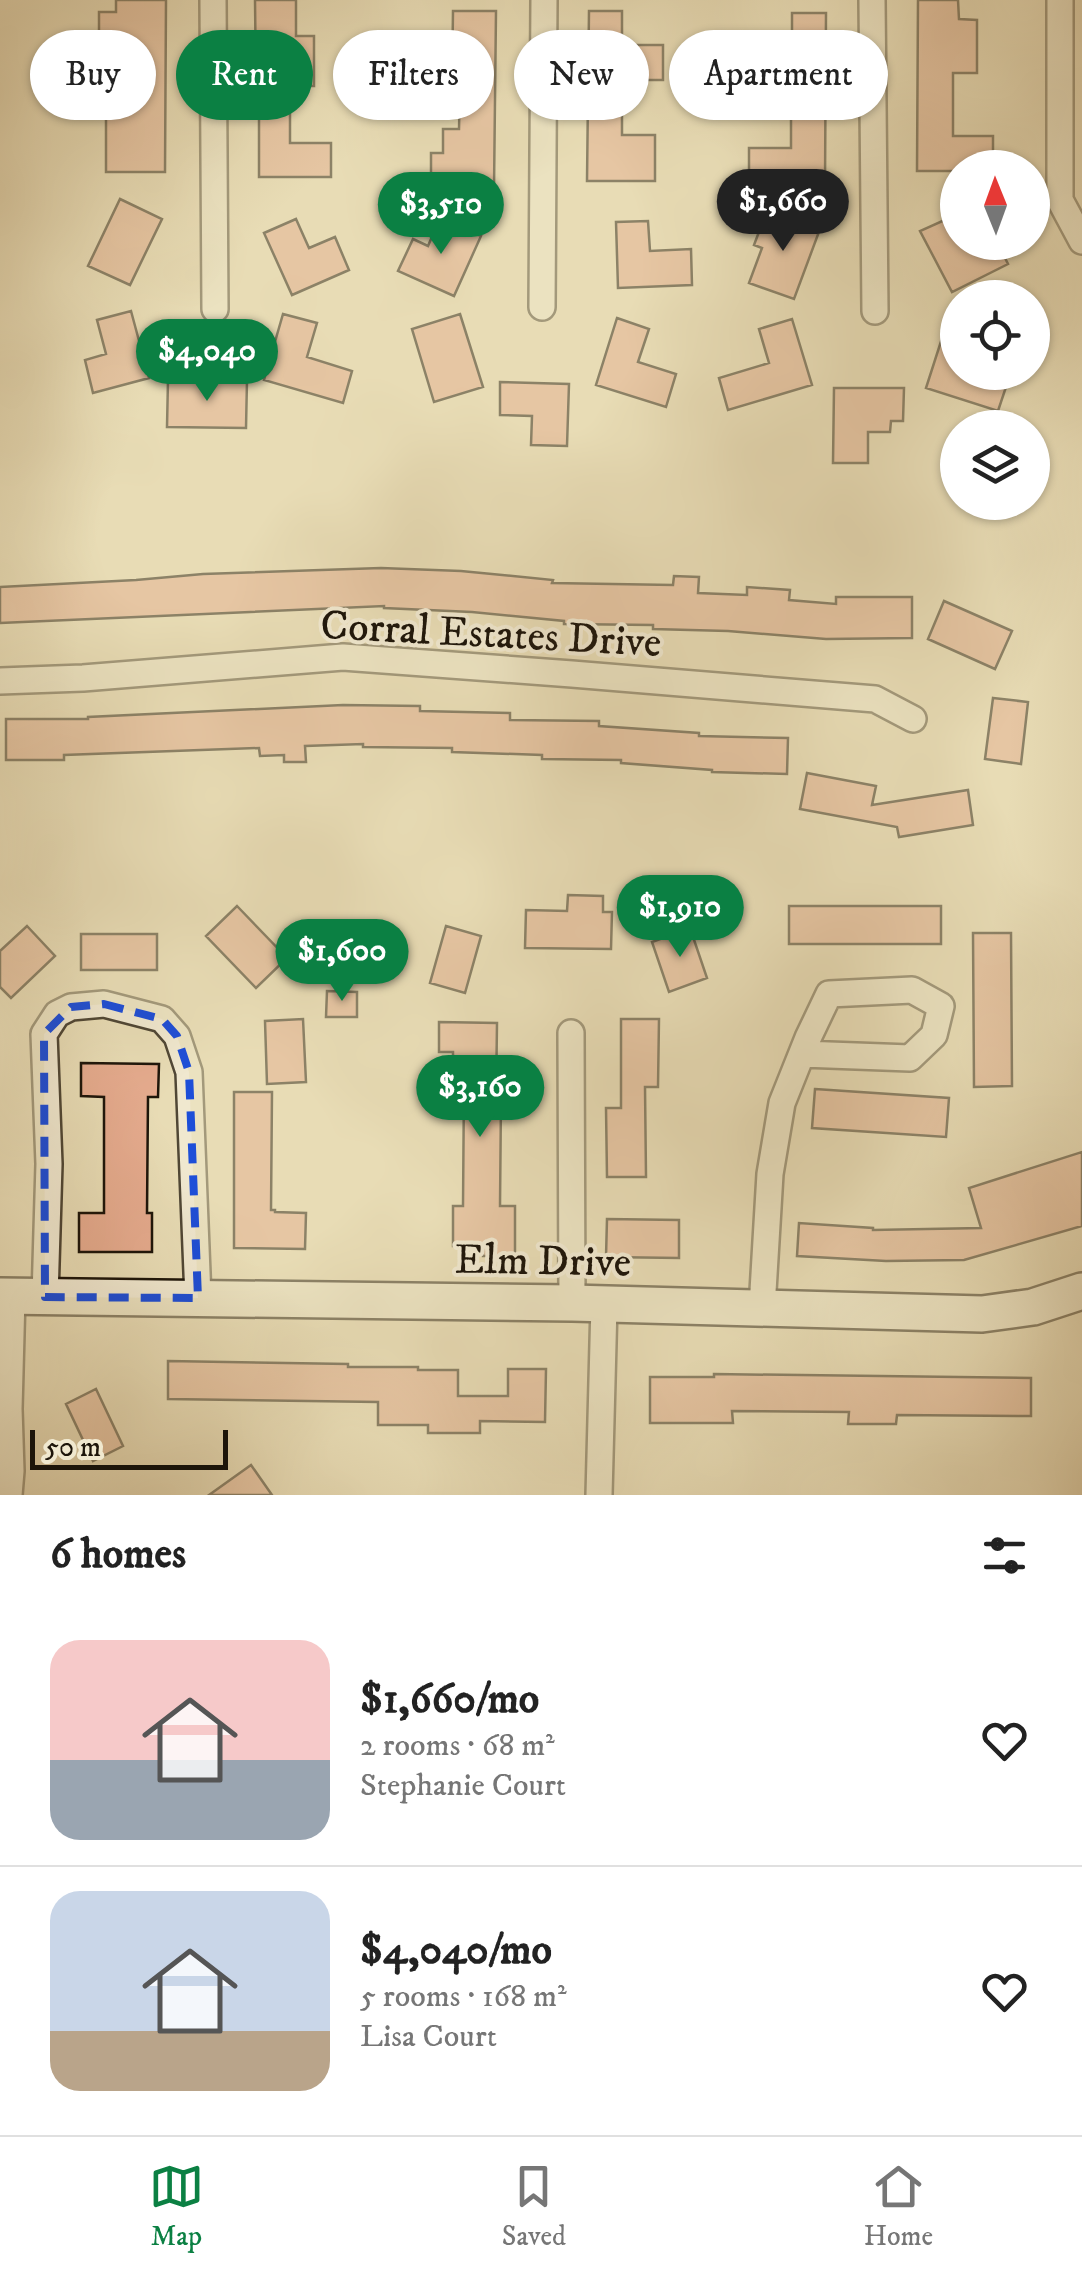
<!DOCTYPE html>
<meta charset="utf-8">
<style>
:root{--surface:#fff;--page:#f2f2f2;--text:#222;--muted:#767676;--line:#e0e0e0;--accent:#0b8043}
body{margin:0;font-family:"IM FELL DW Pica",serif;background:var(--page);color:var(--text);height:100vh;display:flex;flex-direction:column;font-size:38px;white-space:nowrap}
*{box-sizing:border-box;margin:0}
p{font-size:32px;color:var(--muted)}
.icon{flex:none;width:55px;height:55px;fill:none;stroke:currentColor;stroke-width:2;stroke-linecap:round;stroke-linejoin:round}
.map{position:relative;height:1495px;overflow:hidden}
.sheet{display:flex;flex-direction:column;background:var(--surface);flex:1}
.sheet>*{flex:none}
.top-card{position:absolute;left:30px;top:30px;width:1022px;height:90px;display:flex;gap:20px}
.needle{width:65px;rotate:359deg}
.controls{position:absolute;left:940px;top:150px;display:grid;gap:20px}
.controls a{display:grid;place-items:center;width:110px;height:110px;border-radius:50%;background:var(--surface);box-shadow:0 2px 8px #0004;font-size:50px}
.scale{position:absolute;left:30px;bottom:25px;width:198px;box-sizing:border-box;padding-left:10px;border:5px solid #1d150a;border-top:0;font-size:28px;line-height:35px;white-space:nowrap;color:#1d150a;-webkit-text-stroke:8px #f0e8cf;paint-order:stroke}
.price{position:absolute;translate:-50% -85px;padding:0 22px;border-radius:35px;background:var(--accent);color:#fff;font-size:32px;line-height:65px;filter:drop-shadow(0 2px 5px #0008)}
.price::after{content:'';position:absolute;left:50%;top:60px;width:30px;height:22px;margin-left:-15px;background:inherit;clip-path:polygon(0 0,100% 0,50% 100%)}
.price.current{background:#222;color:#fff}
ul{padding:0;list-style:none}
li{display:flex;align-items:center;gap:30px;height:250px;padding:0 50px}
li+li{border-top:2px solid var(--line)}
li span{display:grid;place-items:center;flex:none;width:280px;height:200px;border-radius:30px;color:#555}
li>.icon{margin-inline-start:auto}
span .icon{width:120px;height:120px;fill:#fffc;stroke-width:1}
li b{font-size:42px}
h2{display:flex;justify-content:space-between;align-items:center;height:120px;padding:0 50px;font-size:42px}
.chip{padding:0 35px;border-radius:45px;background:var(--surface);box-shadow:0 2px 8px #0004;font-size:35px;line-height:90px}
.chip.current{background:var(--accent);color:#fff}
.tabs{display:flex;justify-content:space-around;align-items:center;height:140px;border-top:2px solid var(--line);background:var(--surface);font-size:28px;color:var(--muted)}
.tabs a{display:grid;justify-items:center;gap:5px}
.tabs .current{color:var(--accent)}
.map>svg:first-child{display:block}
.building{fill:#e5ab8e;stroke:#1d150a;stroke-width:2.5}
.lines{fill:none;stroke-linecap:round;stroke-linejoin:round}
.street-casing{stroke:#504735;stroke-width:30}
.secondary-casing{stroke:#1d150a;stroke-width:40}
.street{stroke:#f0e8cf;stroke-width:25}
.secondary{stroke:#f0e8cf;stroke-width:35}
.marked{fill:none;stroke:#1d4ed8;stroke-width:8;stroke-dasharray:20 12;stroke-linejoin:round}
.labels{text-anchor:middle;stroke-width:8;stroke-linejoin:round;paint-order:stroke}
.street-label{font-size:42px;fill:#1d150a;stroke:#f0e8cf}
</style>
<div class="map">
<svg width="1082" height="1495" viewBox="0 0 1082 1495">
<rect width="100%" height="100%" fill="#e8dcb5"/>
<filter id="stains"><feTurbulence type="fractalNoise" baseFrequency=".002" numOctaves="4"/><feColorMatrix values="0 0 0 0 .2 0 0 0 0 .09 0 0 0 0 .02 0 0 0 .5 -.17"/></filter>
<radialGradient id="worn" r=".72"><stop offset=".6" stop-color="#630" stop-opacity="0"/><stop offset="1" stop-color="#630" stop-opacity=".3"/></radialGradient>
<path class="building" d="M116,0H166L165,172H106V106H125V64H116V35H99V12H116Z
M255,0H296V36H314V86H290V143H331V177H259V86H256Z
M918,0H958L959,19L977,20V73H953V136H993V168H958V171H917Z
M453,11H496L494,188L431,187V153H443V129H459L460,85H452Z
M589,11H622V45H663V80H622V135H655V181H587Z
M792,13H826L825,183H798V180L749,181V148H791V82H751V46L792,47Z
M120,199L162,219L130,285L88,266Z
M958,214V242H997L1008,264L952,292L920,231Z
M781,215L820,229L794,299L749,283L762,248L754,245L765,216Z
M440,218L481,236L454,296L398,271L413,239L428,246Z
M296,219L309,248L335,237L349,270L292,295L264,233Z
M648,221L650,251L691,249L692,285L618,288L616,222Z
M953,304H958V372H989L1009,378L998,411L926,388Z
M131,311L149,378L93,393L85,360L106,354L97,320Z
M283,314L317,323L307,357L352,371L343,403L264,380Z
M460,314L483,387L434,402L412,329Z
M617,318L649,329L638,362L676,374L666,407L596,385Z
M792,319L812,385L728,410L719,378L769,363L759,329Z
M168,380H247L246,428L167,427Z
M500,382L569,384L567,446L531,445L532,416L500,415Z
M834,388H904L903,421H891L890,432H868V463H833Z
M381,568L461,571L553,580L552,583L673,585L674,576L699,577L698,593L747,595V587L790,590L789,600L836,604V597H912V638L826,639L728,631L653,629V625L564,624V621L472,612L384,608V606L0,623V587L136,580L203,574Z
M944,601L1012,631L995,669L928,639Z
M993,698L1028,702L1021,764L985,759Z
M343,705L420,706V711L510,713V720L599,721V726L699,733V736L788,738L787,774L712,772V770L621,763V760L542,759V755L452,752V748L363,747V744L305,746L306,762H284V755L260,756L259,748L64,755V760H6V719H88V717Z
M807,773L876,786L872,805L968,790L973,825L899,837L897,827L800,809Z
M568,895L603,896V912H612L611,949L525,948L526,910L567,911Z
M237,906L287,958L256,988L206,936Z
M789,906H941V944H789Z
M27,926L55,956L11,998L0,987V951Z
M446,926L481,936L465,993L430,983Z
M690,928L707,978L669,992L652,942Z
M973,933H1011L1012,1086L974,1087Z
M81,934H157V970H81Z
M327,991L357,992V1017H326Z
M303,1019L306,1082L267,1084L265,1021Z
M621,1019H659L658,1087H645L646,1177H607L606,1108H621Z
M439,1022L497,1023L496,1098H501L500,1206H515V1256H483V1246H453V1206H463L464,1082H453V1052H439Z
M81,1063L159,1064L158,1097H148L147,1213H152V1252H79V1213H104V1097L81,1096Z
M815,1089L949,1098L946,1137L812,1128Z
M234,1092H272L271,1210H275V1212L306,1213L305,1249L234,1248Z
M1082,1152V1226L964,1260L886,1261L797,1256L799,1223L873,1228V1230L981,1228L969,1188Z
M607,1219L679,1220V1258L606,1257Z
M168,1361L348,1364V1367H418V1370H458V1396H508V1369H546L545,1422L480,1421V1433H428V1425H378V1402L168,1399Z
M714,1374L1031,1378V1416L897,1415L896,1424H848L849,1412L732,1411L733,1423H650V1377H714Z
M96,1389L123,1446L93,1461L66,1404Z
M251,1465L272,1495H209Z"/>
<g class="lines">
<defs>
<path id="street" d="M213,0L215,309
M872,0L875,311
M1060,0V200L1082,241
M542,307L544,0
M0,681L83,678L343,657L572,674L875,699L913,719
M571,1033L572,1303
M45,1297L49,1164L44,1034L57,1014L71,1007L104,1004L162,1019L177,1036L189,1072L198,1298
M762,1308L770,1174L782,1103L808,1038L829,994L912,990L941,1006L934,1035L910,1058L802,1054
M9,1495L11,1471L9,1409L12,1296
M599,1495L604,1305"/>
<path id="secondary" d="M0,1296L572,1303L982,1314L1033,1307L1082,1291"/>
</defs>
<use href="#street" class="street-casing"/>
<use href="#secondary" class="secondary-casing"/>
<use href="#street" class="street"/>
<use href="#secondary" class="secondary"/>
</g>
<path d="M0 0H1082V1495H0ZM104,1004L162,1019L177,1036L189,1072L198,1298L45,1297L44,1034L71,1007Z" fill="#e8dcb5" fill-opacity=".55" fill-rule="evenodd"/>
<path class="marked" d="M104,1004L162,1019L177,1036L189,1072L198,1298L45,1297L44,1034L71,1007Z"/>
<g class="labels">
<g class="street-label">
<text transform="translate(491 632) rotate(3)" y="15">Corral Estates Drive</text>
<text transform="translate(543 1259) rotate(1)" y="15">Elm Drive</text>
</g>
</g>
<rect width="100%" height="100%" filter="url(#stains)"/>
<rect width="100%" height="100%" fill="url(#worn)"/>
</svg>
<div class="controls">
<a><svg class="needle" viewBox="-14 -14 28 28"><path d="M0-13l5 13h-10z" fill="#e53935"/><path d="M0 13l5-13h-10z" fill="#767676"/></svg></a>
<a><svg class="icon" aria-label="locate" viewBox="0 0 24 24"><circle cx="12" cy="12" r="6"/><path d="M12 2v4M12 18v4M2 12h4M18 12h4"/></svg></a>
<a><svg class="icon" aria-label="layers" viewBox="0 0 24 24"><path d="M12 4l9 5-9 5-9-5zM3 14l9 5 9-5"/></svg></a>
</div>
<div class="scale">50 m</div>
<b class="price current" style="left:783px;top:254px">$1,660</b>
<b class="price" style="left:441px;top:257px">$3,510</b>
<b class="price" style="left:207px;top:404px">$4,040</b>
<b class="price" style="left:680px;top:960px">$1,910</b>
<b class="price" style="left:342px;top:1004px">$1,600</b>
<b class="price" style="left:480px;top:1140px">$3,160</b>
<div class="top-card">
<a class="chip">Buy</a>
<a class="chip current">Rent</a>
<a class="chip">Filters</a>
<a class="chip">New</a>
<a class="chip">Apartment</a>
</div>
</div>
<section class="sheet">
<h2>6 homes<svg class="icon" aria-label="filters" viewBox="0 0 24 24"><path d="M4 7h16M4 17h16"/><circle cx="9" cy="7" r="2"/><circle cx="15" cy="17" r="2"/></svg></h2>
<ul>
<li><span style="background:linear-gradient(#f6c9c9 60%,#9aa5b1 0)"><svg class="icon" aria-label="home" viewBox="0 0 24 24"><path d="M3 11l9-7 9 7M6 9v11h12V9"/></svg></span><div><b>$1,660/mo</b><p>2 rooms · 68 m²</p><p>Stephanie Court</p></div><svg class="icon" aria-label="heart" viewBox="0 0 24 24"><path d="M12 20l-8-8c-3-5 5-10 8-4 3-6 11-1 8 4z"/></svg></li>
<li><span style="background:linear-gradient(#c9d6e8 70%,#b9a48a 0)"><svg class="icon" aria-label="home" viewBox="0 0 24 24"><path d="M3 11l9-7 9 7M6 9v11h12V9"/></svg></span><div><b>$4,040/mo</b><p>5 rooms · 168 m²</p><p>Lisa Court</p></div><svg class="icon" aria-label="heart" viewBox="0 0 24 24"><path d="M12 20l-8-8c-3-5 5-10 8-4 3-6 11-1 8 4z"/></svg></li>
</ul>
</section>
<nav class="tabs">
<a class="current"><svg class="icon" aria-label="map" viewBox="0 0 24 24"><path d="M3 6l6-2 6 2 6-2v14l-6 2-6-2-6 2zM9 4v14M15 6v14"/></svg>Map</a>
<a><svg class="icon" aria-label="saved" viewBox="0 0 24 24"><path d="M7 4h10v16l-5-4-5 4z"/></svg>Saved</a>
<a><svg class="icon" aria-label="home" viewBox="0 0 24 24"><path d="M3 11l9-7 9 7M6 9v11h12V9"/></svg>Home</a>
</nav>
